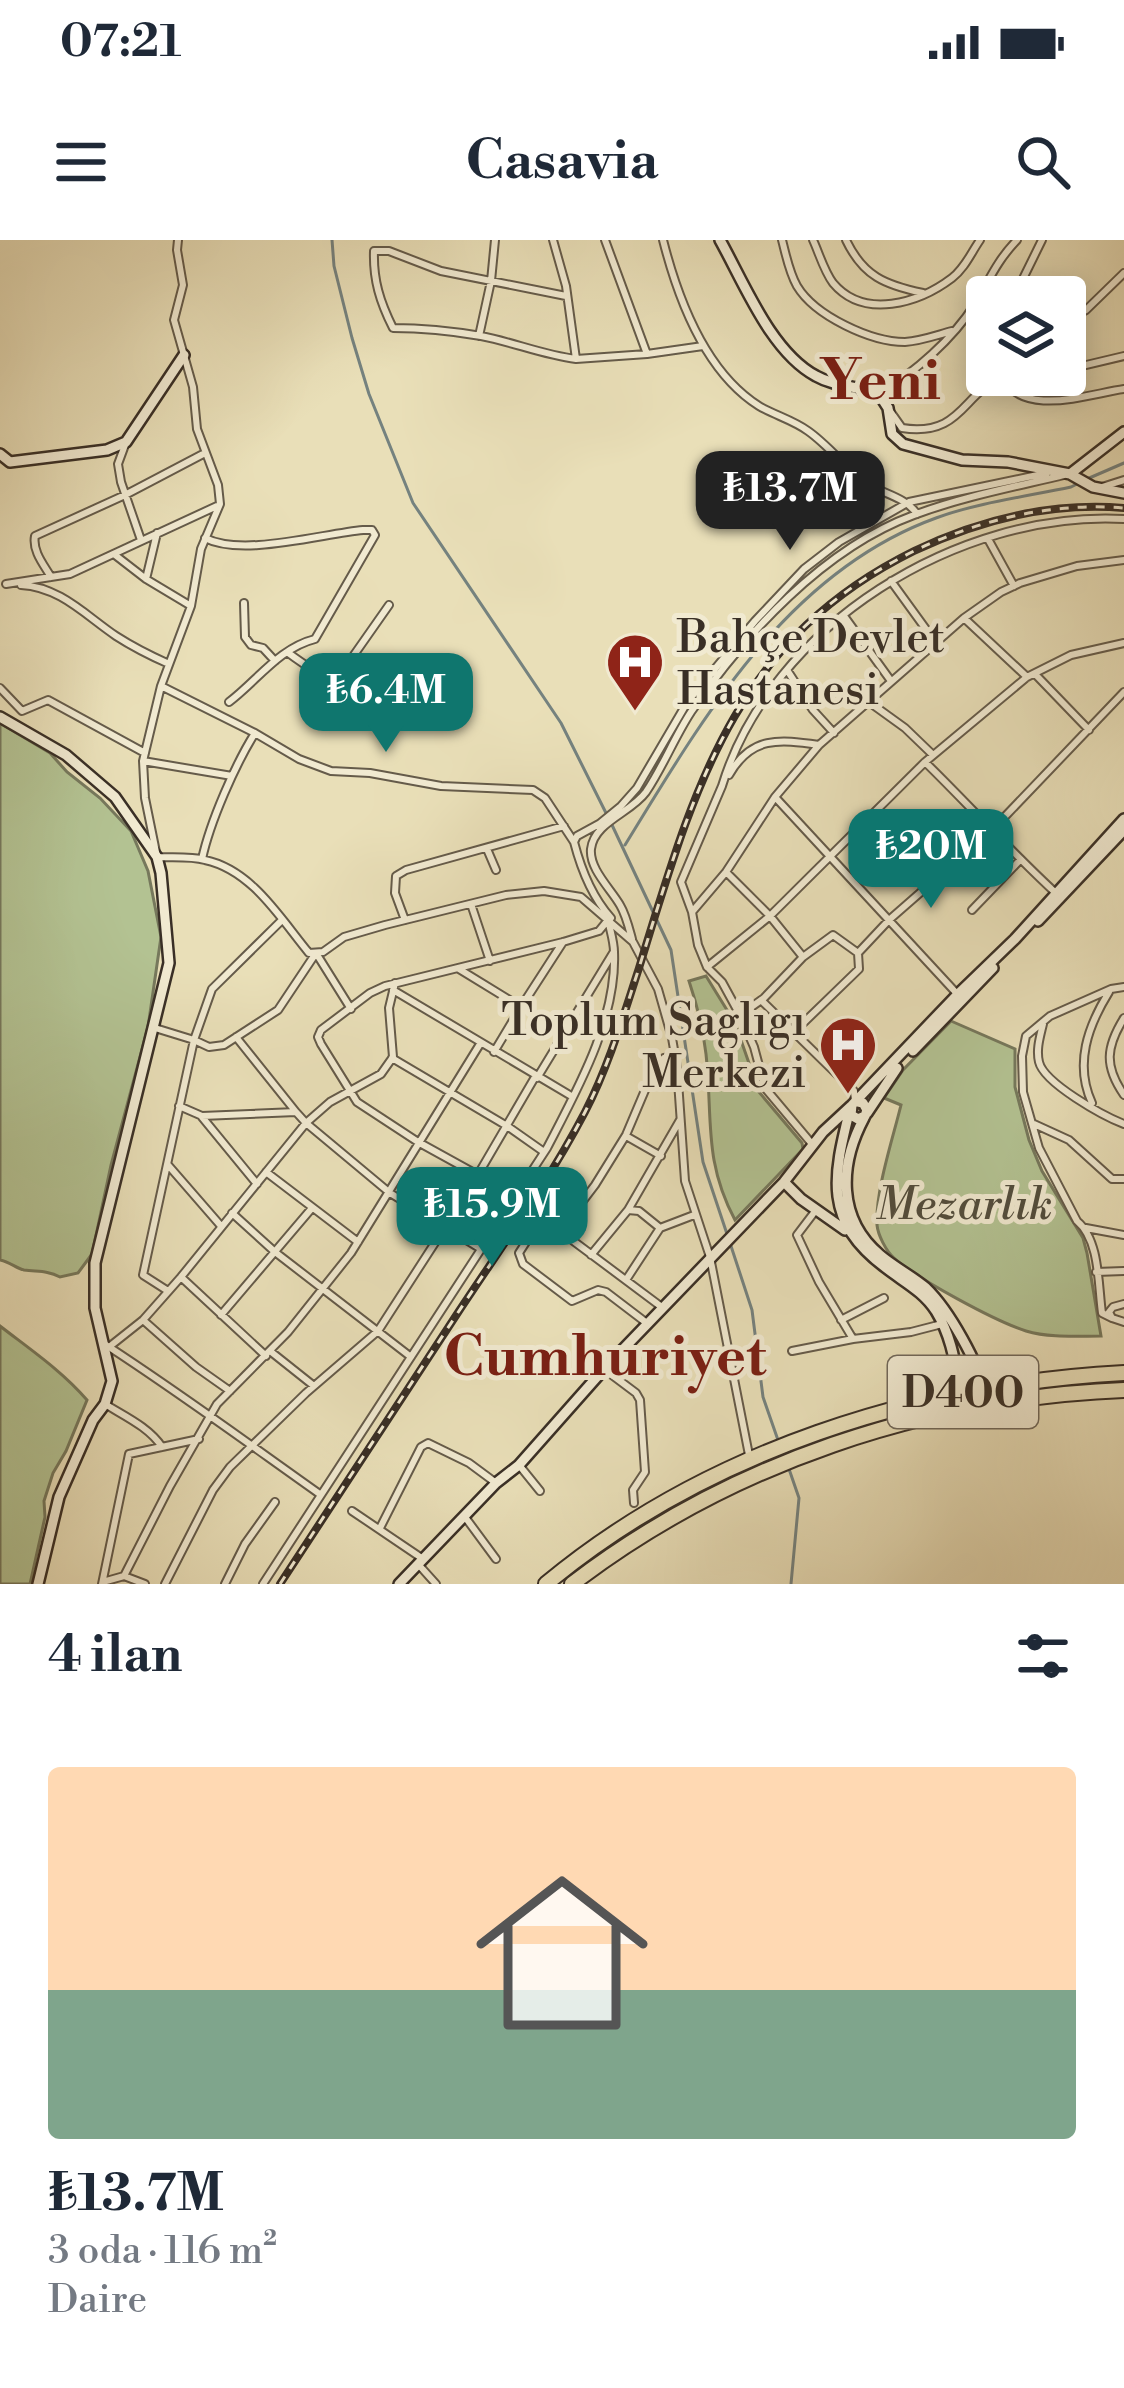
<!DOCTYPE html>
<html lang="tr">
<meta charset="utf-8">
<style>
:root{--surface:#fff;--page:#f2f2f3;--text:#1f2937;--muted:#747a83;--accent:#0f766e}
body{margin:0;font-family:"Libre Bodoni",serif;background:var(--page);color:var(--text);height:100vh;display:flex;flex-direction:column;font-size:45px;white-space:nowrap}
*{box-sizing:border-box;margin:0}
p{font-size:39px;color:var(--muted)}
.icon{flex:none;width:66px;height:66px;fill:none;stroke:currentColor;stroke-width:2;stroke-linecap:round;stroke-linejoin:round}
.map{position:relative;height:1344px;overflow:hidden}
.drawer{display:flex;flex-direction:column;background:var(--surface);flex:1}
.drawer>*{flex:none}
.fabs{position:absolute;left:966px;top:36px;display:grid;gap:24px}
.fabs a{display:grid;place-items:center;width:120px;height:120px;border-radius:12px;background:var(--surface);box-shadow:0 6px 30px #0003;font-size:60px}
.price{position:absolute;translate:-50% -102px;padding:0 27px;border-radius:24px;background:var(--accent);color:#fff;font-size:39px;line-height:78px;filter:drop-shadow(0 3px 6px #0008)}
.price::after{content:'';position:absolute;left:50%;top:72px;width:36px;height:27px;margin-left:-18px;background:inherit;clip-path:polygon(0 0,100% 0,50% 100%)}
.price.selected{background:#222;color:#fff}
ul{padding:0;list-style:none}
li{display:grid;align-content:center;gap:24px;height:636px;padding:0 48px}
li span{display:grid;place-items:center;height:372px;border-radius:12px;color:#555}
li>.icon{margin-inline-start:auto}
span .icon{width:216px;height:216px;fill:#fffc;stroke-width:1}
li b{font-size:51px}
h2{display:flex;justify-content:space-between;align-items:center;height:144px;padding:0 48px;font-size:51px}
.status{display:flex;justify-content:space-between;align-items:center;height:84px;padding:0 60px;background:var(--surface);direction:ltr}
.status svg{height:33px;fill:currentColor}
header{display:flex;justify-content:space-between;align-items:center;height:156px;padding:0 48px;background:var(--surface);font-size:54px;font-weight:700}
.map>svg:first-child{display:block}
.green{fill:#b3c292;stroke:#76785c;stroke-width:3}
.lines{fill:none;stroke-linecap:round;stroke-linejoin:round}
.stream{stroke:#75827f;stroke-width:3}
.street-casing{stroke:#655b4a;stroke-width:10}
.secondary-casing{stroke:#392f26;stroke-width:14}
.highway-casing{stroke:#392f26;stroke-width:18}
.street{stroke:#f1ead1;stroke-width:6}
.secondary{stroke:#f1ead1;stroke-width:9}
.highway{stroke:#e9dfb8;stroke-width:14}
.rail-casing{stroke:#392f26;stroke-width:8}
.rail{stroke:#f1ead1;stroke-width:3;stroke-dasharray:9;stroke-linecap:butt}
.labels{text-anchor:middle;stroke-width:10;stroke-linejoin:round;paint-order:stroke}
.shield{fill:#f1ead1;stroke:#706759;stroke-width:3}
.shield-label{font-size:42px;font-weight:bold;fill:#392f26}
.poi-label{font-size:45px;fill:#392f26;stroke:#f1ead1;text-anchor:start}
.park-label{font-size:45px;font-style:italic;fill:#514c3c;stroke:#f1ead1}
.district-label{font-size:57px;font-weight:bold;fill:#7a1f14;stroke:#f1ead1}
</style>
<div class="status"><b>07:21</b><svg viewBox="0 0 49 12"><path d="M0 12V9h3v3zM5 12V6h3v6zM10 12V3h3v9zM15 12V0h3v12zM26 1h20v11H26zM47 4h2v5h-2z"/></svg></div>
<header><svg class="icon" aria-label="menu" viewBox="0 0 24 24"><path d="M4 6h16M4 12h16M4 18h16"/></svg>Casavia<svg class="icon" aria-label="search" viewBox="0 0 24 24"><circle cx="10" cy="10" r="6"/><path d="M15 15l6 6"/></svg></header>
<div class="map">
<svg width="1124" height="1344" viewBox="0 0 1124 1344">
<rect width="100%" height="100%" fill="#e9dfb8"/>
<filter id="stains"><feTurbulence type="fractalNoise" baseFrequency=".00167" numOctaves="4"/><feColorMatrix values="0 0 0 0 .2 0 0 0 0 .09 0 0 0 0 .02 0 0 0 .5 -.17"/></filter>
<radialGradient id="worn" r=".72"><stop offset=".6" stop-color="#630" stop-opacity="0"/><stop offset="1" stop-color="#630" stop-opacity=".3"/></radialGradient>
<path class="green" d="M0,483L50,513L67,532L100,558L131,591L148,631L161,697L148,787L111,925L92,1014L78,1033L60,1037C47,1030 37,1032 24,1030C16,1028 10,1022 0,1020Z
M706,736L735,783L759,852L802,903L803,909L735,980C703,920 713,877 706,814C703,788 697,765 689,741Z
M951,781L1015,809V847L1029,900L1042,931L1083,998L1087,1013L1101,1096C1076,1096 1049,1098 1026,1091C995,1081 917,1039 894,1018C886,1011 878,995 877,985C875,952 893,898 901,865L884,858L903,830Z
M0,1086C31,1110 62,1131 87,1160L66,1211L53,1233L44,1261L45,1277L30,1344H0Z"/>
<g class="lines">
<path class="stream" d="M332,0L334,26L352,98L369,154L413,263L561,483L608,577
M1087,239L1124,223
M612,585L671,710L703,922L727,994
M625,605C703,478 787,332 936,278C976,263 1029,256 1071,247L1079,243
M730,1003L752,1070L763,1157L779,1203
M789,1229L799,1258L791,1344"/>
<defs>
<path id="street" d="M178,0L177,10L183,45L174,80L193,147L197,189L218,245L220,264L201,309L191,366L161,446L143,521L145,558L157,617C172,618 190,616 205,620C252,630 280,678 309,713L323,712L344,697L385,685L506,655L544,651L581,657L633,702L658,749L672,798L677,827L685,941L710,1017L750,1220
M553,0L566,46L576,119L647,114L605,0
M663,0C678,59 705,132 759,166C774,175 793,180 808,191C828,205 844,226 863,241C881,254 905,256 917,274
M782,0C786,15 789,32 797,46C815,76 871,102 905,102C921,101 937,95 952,91
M813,0C819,13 824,31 833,43C864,80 919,63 952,38C965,28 971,13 980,0
M846,0C863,36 885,45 923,53
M566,56L441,31L389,11H374C373,40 380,62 393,88C422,88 452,91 481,96C513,102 543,115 576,119
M1014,57L1042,0
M1065,81L1086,70L1124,33
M479,96L491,41L495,0
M647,114L703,106
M1065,130L1124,116
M1001,135C1021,179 1088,154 1124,149
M879,154C914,133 953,99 975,64C990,39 996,22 1017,0
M890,171L902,188C966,198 964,145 1004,141
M125,205L118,224L121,242L141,300
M1102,247L1124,240
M205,298C242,317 321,294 363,290H372L375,295L315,399C279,408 257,441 229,462
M988,299L1014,346
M115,315L146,339L191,366
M51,337C44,325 32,311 35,296L125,255L205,213
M146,339L157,293
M891,341L936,403
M6,344L70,334L217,266
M21,345C60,347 85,375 116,396C133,407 151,416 169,424
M244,363L245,397L251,405L263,408L275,421
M844,376L891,441
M964,378L1027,437
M287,412C325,440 347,453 396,454
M787,430L813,470L834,493
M1035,434L1089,490
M335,442L389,365
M161,446L255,493L299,519L331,531L370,533L441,546L533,550L545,558L574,602
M0,448L22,471L48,460L145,513
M869,462L905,488L933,515
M143,521L232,536
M925,522C970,566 1012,613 1058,655
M729,535C751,496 779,499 819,505
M722,546C771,385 959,270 1124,279
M775,557L960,757
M487,609L496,630
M202,619C210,582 235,525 255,493
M726,632L770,676L803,717L833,695L858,713L889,680L993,589L1124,452
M471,664L490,721
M972,670L1020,620
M692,672L681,642L722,546
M611,678C592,657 581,629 574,602L577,596L599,584L621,566L637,548L688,461L755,381L804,329L839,302L909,262L1047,233
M282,680L212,749L194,800L209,807L224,805L278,770L316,713L351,769
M405,680L395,653L396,636L406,630L564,586
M632,699C629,688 626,675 620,665C611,649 589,629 591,609C594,582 631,573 646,552C663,527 674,498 691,472C744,395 824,308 914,275C962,257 1014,247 1064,235
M707,727L770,676L925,522L1027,437L1071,415L1124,403
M459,729L521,767L563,702
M393,750L573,857
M761,760L854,851L855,861
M740,775L764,758L803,717
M1124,778C1106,807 1104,826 1124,855
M1043,784C1040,797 1036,809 1039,822C1044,843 1103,876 1124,884
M155,788L194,800L143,1035L168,1051
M794,792L859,729L858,713
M236,797L296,872
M494,812L521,767
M392,818L507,886L544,912
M537,838L613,713
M1092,863C1074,824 1088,786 1109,752
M179,866L202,876L296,872L306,883L390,953L481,1009
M202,877L257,944
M1034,884L1069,900L1112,939H1124
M626,896L661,916
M812,904L765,848L754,807L740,775L722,742L707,727L698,705L692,672L726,632L775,557L819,505L964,378L1001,352L1020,343L1077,326L1124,320
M168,925L221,986
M266,932L358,1002
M476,934L418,902L357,862L321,804L318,797L321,790L370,753L385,746L563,702L599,691L608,680
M628,970L680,880
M816,970L797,995L819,1042L853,1099L911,1092L942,1084
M232,973L275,1012L411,1117
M1086,988L1124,995
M560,991L595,945L626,895L654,829L664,818L675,816
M591,1015L628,970L639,971L660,988L694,975
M1096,1032L1124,1031
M181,1037L266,1116
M626,1040L660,988
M1124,1064L1113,1067L1109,1072L1112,1078L1124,1082
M221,1075L312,968
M1112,1078L1102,1073C1098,1045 1100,1000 1077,981L1039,908L1023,852L1022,816L1026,796L1050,776L1111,749L1124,747
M143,1080L196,1127L230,1151
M841,1080L884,1058
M648,1084L606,1052L598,1050L572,1061L523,1024L519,1013L535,988L544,983L560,991L663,1068
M106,1105C180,1153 249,1204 321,1255
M109,1107L143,1080L181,1037L306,883L330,862L381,834L393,817L389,768L395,743
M270,1111L314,1146
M792,1111L853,1099
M604,1129L636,1153L640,1160L645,1232L633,1250L634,1263
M105,1164C124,1176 149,1187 162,1207
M519,1225L540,1251
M352,1271L423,1319
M465,1277L496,1319
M380,1288L421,1207L428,1203L469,1223L496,1243
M418,1324L436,1344
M124,1336L170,1246L217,1164L288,1092L351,1013L480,804
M103,1342L124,1336L145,1344
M102,1344L129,1214L199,1199
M165,1344L213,1250L230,1227L306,1153L378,1091L469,950L535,837
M225,1344L245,1304L275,1262
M263,1344L547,908C577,850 617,780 614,712C614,703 611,693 609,684"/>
<path id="secondary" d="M720,0C744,43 771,112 816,136C835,147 859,146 879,154L888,168L892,194L903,204L962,220L1008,222L1070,234L1093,247L1124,253
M0,214L10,222L107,210L126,202L184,115
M1070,234L1124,192
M0,477L66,515L115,557L157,617L161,633L169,723L95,1023V1068L112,1141L105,1164L93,1180L59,1257L38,1344
M1038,681L1124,590
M913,811L993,728
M858,862L863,863L867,870L865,876L858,879L851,875L852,865L957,755L1015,699L1124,579
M850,869C833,937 823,981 886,1028C904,1042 923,1051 936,1071C955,1102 956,1135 964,1170
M867,873L897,828
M864,878C839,925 837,979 880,1015C894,1027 912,1036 926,1048C949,1070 979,1124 986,1155
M784,942L801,959L845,990
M399,1344L496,1243L519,1225L604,1129L784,942L823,892L851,866"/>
<path id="highway" d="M546,1344C706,1211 918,1144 1124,1133
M572,1344C730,1223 926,1158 1124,1150"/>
</defs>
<use href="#street" class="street-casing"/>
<use href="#secondary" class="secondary-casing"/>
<use href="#highway" class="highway-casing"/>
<use href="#street" class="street"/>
<use href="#secondary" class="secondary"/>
<use href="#highway" class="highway"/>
<defs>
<path id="rail" d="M280,1344C339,1253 399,1162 459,1071C502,1006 549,941 585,872C609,825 623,777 639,728C694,550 732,401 914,311C979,280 1051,262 1124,268"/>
</defs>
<use href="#rail" class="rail-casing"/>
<use href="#rail" class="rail"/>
</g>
<defs>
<symbol id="hospital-pin" viewBox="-11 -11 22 30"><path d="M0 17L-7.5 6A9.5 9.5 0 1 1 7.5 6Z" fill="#8f2418" stroke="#f1ead1"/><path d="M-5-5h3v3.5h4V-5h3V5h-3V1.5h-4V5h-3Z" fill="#fff"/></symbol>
</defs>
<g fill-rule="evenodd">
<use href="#hospital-pin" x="602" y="389" width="66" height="90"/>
<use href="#hospital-pin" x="815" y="772" width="66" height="90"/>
</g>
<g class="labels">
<rect class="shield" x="888" y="1116" width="150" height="72" rx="9"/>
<g class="shield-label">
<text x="963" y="1167">D400</text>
</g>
<g class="poi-label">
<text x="677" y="412">Bahçe Devlet<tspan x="677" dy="52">Hastanesi</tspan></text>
<text x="806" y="795" text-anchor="end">Toplum Saglıgı<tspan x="806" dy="52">Merkezi</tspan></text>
</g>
<g class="park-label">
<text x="964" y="979">Mezarlık</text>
</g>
<g class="district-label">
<text x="880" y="159">Yeni</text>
<text x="605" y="1135">Cumhuriyet</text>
</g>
</g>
<rect width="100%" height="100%" filter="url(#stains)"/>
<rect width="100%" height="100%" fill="url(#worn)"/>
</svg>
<div class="fabs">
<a><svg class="icon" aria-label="layers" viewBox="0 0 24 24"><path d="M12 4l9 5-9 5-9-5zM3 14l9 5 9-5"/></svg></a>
</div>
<b class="price selected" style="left:790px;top:313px">₺13.7M</b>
<b class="price" style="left:386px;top:515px">₺6.4M</b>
<b class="price" style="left:931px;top:671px">₺20M</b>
<b class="price" style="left:492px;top:1029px">₺15.9M</b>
</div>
<section class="drawer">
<h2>4 ilan<svg class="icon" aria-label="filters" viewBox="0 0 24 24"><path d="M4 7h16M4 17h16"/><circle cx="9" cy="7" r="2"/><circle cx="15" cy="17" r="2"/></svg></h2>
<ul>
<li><span style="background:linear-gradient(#ffd9b3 60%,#7fa58c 0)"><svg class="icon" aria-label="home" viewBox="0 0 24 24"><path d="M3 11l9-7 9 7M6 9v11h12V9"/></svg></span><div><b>₺13.7M</b><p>3 oda · 116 m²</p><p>Daire</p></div></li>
</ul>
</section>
